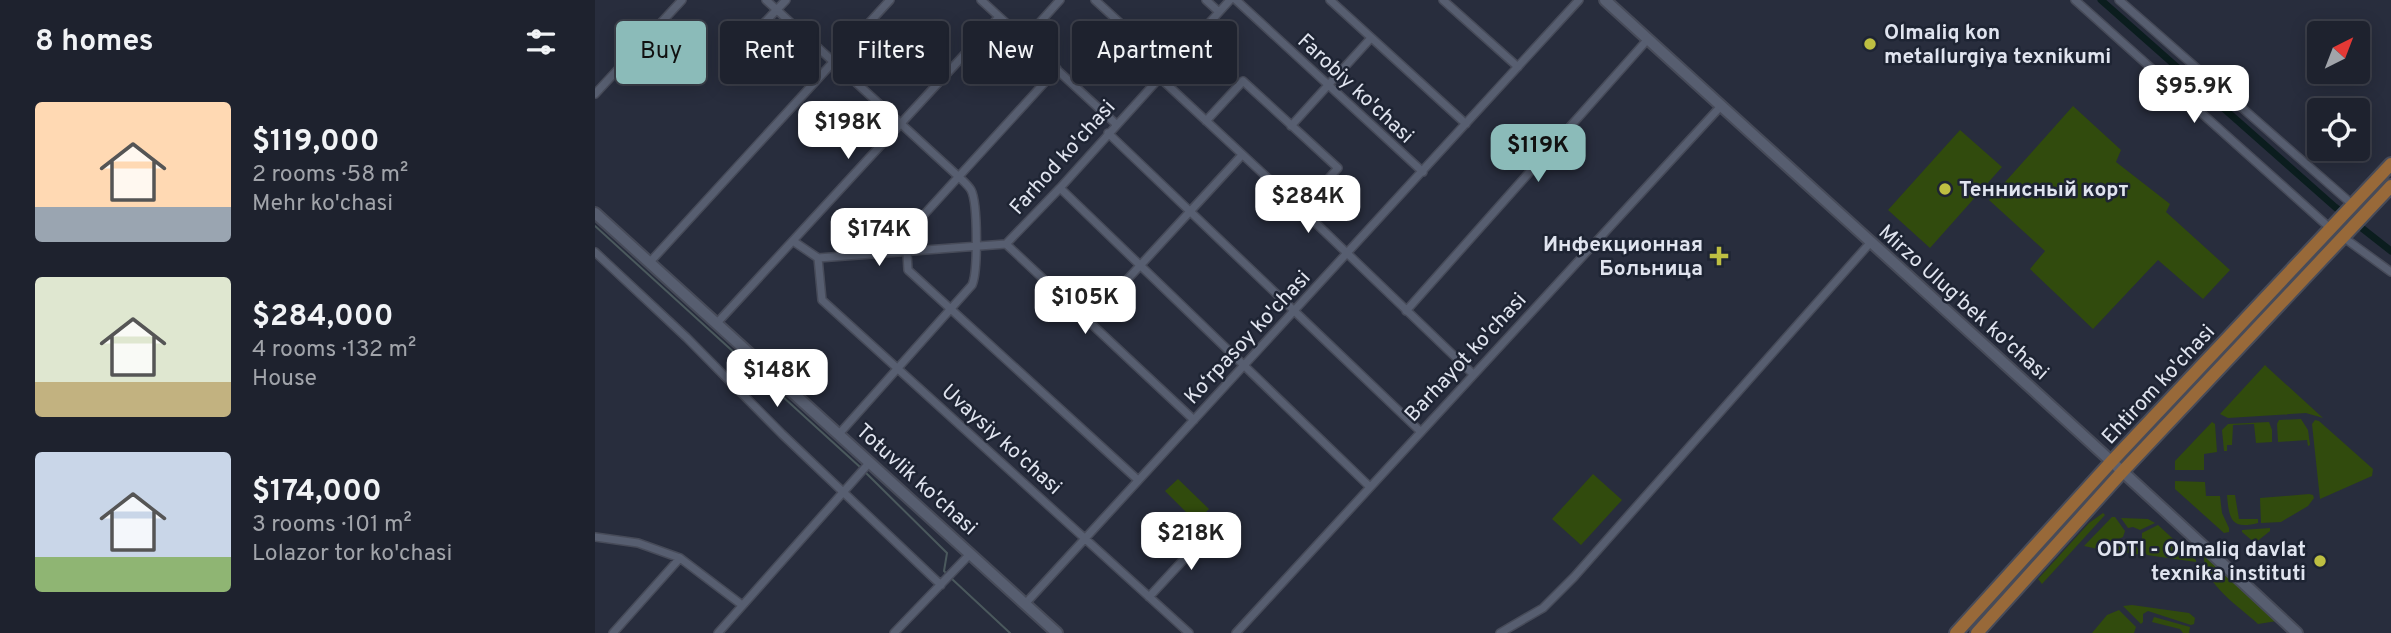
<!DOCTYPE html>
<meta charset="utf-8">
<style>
:root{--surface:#1e222e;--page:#2b2f3a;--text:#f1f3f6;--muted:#a1a4aa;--line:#3c3f4a;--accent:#8bbbb9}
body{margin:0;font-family:Overpass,sans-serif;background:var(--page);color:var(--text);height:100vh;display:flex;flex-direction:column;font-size:26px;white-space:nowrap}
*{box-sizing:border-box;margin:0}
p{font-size:23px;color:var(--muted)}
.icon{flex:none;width:38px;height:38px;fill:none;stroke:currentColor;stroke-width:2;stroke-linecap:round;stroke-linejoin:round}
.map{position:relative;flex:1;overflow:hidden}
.side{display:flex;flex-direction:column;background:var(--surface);width:595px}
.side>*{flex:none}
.hud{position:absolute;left:21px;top:21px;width:665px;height:63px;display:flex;gap:14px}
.needle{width:46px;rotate:42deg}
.tools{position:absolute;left:1712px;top:21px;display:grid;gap:14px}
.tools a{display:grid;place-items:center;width:63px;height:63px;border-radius:7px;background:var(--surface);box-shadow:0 4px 18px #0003,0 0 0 2px var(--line);font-size:35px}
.price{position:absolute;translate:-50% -60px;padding:0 16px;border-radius:14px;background:#fff;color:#222;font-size:23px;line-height:46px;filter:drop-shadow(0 2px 4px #0008)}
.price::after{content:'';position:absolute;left:50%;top:42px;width:21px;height:16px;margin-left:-10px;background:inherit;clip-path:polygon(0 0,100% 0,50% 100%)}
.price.active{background:var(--accent);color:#111}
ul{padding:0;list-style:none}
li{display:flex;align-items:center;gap:21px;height:175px;padding:0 35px}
li span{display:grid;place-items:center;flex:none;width:196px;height:140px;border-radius:7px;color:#555}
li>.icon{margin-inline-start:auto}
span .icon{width:84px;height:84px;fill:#fffc;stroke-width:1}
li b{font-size:30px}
h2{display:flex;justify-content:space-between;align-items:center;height:84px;padding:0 35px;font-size:30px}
.pill{padding:0 24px;border-radius:7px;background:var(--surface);box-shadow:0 4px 18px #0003,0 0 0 2px var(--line);font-size:24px;line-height:63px}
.pill.active{background:var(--accent);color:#111}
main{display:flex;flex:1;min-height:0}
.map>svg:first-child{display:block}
.green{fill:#314b0d}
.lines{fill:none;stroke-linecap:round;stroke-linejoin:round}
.stream{stroke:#4b595d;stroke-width:2}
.canal{stroke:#0b1d1e;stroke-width:7}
.street-casing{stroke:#474b59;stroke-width:10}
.secondary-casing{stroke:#474b59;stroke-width:14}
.primary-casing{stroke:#474b59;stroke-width:16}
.street{stroke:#575e70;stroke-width:7}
.secondary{stroke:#575e70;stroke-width:10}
.primary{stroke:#986939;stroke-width:12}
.poi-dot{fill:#bebf42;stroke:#1e2433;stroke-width:2.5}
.labels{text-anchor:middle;stroke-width:5;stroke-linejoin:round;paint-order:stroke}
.poi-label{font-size:21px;font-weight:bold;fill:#e0e4ef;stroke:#1e2433;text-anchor:start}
.street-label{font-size:21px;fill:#e0e4ef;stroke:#1e2433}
</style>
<main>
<section class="side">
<h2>8 homes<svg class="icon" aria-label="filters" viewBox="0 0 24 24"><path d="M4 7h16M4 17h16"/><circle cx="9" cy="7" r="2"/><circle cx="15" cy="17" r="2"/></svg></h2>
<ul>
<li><span style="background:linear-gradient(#ffd9b3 75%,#9aa5b1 0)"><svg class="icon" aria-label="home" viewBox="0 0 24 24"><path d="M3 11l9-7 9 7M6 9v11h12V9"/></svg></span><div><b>$119,000</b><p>2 rooms · 58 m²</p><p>Mehr ko'chasi</p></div></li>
<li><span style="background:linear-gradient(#dfe7d0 75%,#c2b280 0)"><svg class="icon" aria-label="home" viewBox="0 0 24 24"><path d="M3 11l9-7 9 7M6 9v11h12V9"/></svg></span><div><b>$284,000</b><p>4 rooms · 132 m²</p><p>House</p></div></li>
<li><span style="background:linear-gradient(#c9d6e8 75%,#8fb573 0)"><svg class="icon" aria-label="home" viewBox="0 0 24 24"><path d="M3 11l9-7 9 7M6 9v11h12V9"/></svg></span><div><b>$174,000</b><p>3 rooms · 101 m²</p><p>Lolazor tor ko'chasi</p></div></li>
</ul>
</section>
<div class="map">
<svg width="1796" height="633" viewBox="0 0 1796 633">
<rect width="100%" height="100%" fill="#282d3d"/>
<path class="green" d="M1478,106L1526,150L1521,162L1575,204L1571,212L1635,270L1608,299L1563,260L1498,329L1435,269L1450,251L1394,200Z
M1365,130L1407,167L1335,248L1293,210Z
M1670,365L1673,368L1728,418L1711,413L1633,418L1625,414Z
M1706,419L1713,430L1715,445L1713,446L1712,440L1683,442L1682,424L1684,420Z
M1720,420L1724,421L1778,469L1777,476L1725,499L1717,424Z
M1617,422L1620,424L1622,452L1609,454V470H1580V461Z
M1674,422L1677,430V442L1661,443L1659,424L1638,425L1637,445H1632V451H1629L1627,430L1633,424Z
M998,474L1027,500L986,545L957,519Z
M583,479L614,509L601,522L570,491Z
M1580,481L1610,482L1611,496H1625L1627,513L1634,528V532L1629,533L1580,489Z
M1714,494L1718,495L1719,498L1713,506L1686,522L1666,523L1665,498Z
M1632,495H1640L1644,519H1663V523C1636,530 1634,519 1632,495Z
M1508,513L1510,515L1447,584L1443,579L1494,523Z
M1517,517H1520L1530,531L1528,537L1503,549L1489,546Z
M1526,518L1553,519L1560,523L1545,530L1538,527L1533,528Z
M1563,525L1601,560V562L1552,555L1544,544L1547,538V533Z
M1675,528V531L1660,543L1647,532V530Z
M1529,541L1534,545L1541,546L1547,555L1508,549Z
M1609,554L1682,621L1663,624C1644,606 1607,584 1609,554Z
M1537,605L1594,613L1600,618L1599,624L1596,625L1553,611L1548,614V622L1546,624L1528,606Z
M1524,610L1541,627L1539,633H1497L1512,615Z
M1559,617L1595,627L1594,633H1588L1585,629L1557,622Z"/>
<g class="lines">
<path class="stream" d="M0,226L265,467
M269,471L352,553L349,571L353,575
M357,579L415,633"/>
<path class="canal" d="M1506,0L1740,207L1796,251"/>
<defs>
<path id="street" d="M171,0L364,177C368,181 373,185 376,190C383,203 383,272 377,285L244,434
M386,0L521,124
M500,0L573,67
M611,0L624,12
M641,0L828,172
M735,0L871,124
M848,0L923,67
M1480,0L1736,229
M1524,0L1758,205
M429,40L465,0
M152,41L191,0
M462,69L314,231L311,236L313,270L543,480
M564,77L706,209L878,374
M0,94L87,0
M611,121L648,81L743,168L706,209
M696,126L776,38
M513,133L825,431
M465,188L775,487
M1748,237L1796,272
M198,241L223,258L411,244L599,420
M411,244L465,188L635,0
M0,252L92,338L187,434L346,585
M223,258L227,300L594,633
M55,262L295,0
M811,311L1053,39
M494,321L647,155
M122,323L404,17
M0,537L43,543L85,558L147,605
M554,597L617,529
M430,604L984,0
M18,633L85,558
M123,633L275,462
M299,633L375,554
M641,633L1126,106
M905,633L948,608L979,577L1275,243"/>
<path id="secondary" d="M1010,0C1241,211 1474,420 1702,633
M0,213L462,633"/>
<path id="primary" d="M1361,633L1517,461L1796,164
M1382,633L1528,471L1796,186"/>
</defs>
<use href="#street" class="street-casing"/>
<use href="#secondary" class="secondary-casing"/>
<use href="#primary" class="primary-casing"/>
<use href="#street" class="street"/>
<use href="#secondary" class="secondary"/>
<use href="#primary" class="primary"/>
</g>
<g class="poi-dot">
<circle cx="1275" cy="44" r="7"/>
<circle cx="1350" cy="189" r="7"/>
<path d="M1120.5 245.5h7v7h7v7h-7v7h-7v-7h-7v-7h7z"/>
<circle cx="1725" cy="561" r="7"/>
</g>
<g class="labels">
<g class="poi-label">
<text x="1289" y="39">Olmaliq kon<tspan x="1289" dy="24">metallurgiya texnikumi</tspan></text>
<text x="1364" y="196">Теннисный корт</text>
<text x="1108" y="251" text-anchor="end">Инфекционная<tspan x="1108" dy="24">Больница</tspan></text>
<text x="1711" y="556" text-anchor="end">ODTI - Olmaliq davlat<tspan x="1711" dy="24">texnika instituti</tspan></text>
</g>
<g class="street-label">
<text transform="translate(761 88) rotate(43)" y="7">Farobiy ko'chasi</text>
<text transform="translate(467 157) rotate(-48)" y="7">Farhod ko'chasi</text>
<text transform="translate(1369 302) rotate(42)" y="7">Mirzo Ulug'bek ko'chasi</text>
<text transform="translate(652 337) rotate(-47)" y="7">Ko‘rpasoy ko'chasi</text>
<text transform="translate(870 357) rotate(-47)" y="7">Barhayot ko'chasi</text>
<text transform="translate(1563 384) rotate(-47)" y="7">Ehtirom ko'chasi</text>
<text transform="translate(407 439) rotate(42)" y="7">Uvaysiy ko'chasi</text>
<text transform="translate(322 479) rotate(42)" y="7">Totuvlik ko'chasi</text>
</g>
</g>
</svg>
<div class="tools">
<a><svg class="needle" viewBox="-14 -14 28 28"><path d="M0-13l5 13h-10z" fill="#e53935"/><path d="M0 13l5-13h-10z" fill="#a1a4aa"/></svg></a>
<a><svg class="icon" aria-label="locate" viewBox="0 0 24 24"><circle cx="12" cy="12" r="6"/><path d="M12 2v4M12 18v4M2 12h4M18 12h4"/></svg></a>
</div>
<b class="price" style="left:1599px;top:125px">$95.9K</b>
<b class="price" style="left:253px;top:161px">$198K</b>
<b class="price active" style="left:943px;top:184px">$119K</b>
<b class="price" style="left:713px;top:235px">$284K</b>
<b class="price" style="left:284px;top:268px">$174K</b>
<b class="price" style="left:490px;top:336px">$105K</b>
<b class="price" style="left:182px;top:409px">$148K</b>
<b class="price" style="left:596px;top:572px">$218K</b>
<div class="hud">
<a class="pill active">Buy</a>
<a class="pill">Rent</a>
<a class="pill">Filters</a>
<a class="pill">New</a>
<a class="pill">Apartment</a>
</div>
</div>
</main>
